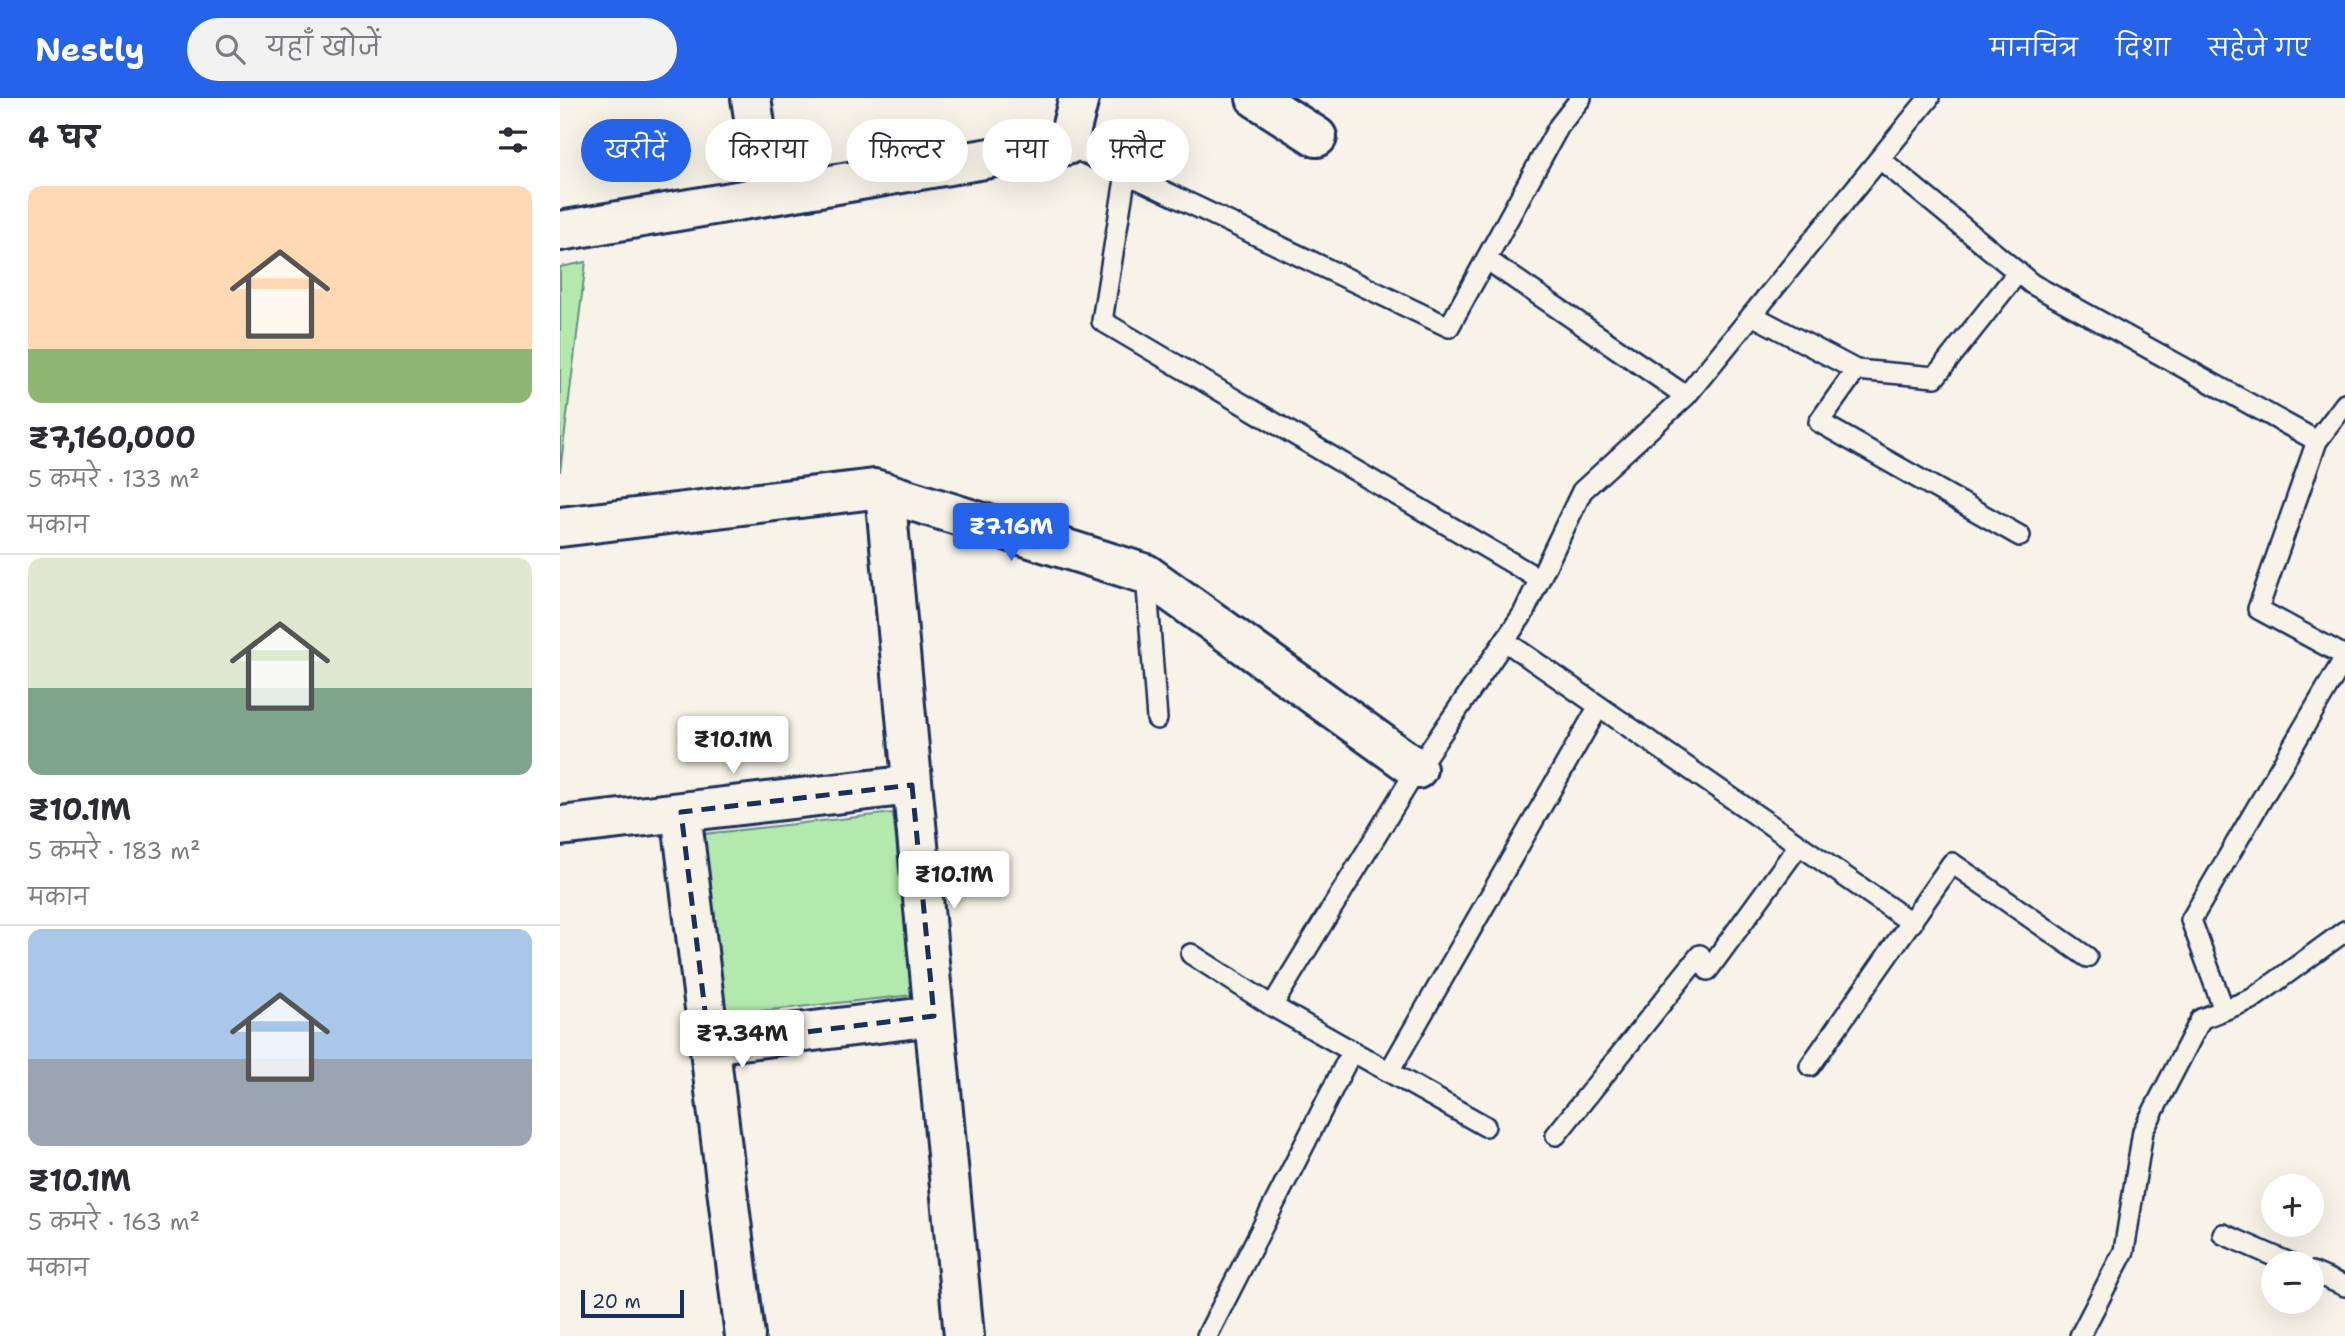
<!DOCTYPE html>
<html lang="hi">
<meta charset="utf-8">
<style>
:root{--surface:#fff;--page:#f2f2f3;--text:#2b2b33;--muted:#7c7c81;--line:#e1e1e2;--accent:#2563eb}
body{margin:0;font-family:"Shantell Sans","Playpen Sans Deva",sans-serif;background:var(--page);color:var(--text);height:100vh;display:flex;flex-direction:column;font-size:26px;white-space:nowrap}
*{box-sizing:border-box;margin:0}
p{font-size:23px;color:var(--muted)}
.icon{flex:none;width:38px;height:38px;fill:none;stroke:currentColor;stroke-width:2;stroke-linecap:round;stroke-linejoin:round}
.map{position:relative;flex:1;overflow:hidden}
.drawer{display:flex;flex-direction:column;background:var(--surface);width:560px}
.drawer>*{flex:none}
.top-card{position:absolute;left:21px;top:21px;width:665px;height:63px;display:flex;gap:14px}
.fabs{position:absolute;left:1701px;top:1076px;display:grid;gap:14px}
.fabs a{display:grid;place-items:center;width:63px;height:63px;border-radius:50%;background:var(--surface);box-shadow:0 7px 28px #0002;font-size:35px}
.scale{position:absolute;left:21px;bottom:18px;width:103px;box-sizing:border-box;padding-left:7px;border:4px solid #1b2f5e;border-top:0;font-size:19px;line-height:24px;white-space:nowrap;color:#1b2f5e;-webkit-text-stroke:5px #f7f3e8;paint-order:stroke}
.price{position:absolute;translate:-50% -60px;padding:0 16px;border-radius:7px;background:#fff;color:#222;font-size:23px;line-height:46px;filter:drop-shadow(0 2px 4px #0008)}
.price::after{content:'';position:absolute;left:50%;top:42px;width:21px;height:16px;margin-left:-10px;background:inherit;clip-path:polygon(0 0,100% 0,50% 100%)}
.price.active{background:var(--accent);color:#fff}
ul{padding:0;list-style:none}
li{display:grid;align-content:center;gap:14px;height:371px;padding:0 28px}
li+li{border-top:2px solid var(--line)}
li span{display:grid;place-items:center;height:217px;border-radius:14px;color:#555}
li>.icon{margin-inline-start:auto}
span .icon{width:126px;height:126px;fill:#fffc;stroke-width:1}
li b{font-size:30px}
h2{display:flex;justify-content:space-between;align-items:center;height:84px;padding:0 28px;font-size:30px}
.pill{padding:0 24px;border-radius:32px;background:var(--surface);box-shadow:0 7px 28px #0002;font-size:24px;line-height:63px}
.pill.active{background:var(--accent);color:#fff}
header{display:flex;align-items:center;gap:42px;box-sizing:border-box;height:98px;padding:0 35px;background:var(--accent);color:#fff}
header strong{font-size:33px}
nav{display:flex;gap:38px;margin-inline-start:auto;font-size:24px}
.search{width:490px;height:63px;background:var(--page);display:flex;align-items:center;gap:18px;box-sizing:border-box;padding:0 24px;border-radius:38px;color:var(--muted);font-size:26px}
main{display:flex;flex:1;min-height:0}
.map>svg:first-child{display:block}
.green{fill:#b3e9ac;stroke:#678c85;stroke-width:2}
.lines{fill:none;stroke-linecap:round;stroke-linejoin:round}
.service-casing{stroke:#1b2f5e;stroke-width:24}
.minor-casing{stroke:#1b2f5e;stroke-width:44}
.service{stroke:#f7f3e8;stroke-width:19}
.minor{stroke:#f7f3e8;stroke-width:38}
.marked{fill:none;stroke:#1b2f5e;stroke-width:5;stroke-dasharray:14 9;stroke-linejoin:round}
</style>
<header>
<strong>Nestly</strong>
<div class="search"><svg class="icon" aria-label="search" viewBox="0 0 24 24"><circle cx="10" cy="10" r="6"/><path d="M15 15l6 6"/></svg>यहाँ खोजें</div>
<nav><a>मानचित्र</a><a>दिशा</a><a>सहेजे गए</a></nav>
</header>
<main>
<section class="drawer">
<h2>4 घर<svg class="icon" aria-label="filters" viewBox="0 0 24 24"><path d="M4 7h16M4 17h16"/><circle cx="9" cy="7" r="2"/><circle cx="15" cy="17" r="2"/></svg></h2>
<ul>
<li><span style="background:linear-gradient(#ffd9b3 75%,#8fb573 0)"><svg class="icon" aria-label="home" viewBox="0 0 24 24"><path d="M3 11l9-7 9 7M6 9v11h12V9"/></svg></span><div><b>₹7,160,000</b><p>5 कमरे · 133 m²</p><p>मकान</p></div></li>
<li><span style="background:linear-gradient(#dfe7d0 60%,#7fa58c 0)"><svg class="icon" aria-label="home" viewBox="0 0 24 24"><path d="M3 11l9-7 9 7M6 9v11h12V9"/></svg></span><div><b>₹10.1M</b><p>5 कमरे · 183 m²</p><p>मकान</p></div></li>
<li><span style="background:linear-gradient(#a9c7e8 60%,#9aa5b1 0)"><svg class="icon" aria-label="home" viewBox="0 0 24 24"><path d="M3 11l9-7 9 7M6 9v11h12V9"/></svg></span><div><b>₹10.1M</b><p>5 कमरे · 163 m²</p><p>मकान</p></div></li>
</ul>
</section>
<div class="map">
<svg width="1785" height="1238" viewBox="0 0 1785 1238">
<rect width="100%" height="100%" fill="#f7f3e8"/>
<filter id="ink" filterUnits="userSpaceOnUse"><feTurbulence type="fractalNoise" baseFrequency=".0143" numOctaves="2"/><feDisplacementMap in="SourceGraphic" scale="14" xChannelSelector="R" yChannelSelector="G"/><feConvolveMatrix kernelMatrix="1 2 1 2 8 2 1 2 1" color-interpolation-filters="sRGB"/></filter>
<g filter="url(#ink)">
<path class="green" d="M26,164L0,374V169Z
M333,715L353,897L163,917L144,736Z"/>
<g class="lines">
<defs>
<path id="service" d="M507,47L889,229L999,28L1021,0
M1320,61L1472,186L1757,343
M566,75L542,223L979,481
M926,161L1126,298
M1192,217L1296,272L1259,324L1460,438
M1296,272L1375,279L1458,174
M1785,306L1757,343L1698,511L1785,558
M586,477L597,621
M945,543L1352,825
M631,856L712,908L925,1028
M712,908L857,671L963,516L1022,393L1126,298L1369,0
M1664,912L1631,822L1785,559
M1250,968L1392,765L1527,859
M829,974L1039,608
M996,1037L1140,857L1148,872L1239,747
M1663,1136L1732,1166
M1752,1174L1785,1188
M647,1238L792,953
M1520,1238L1564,1153L1583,1033L1641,921L1692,901L1785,833"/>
<path id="minor" d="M191,0L206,98
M696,0L757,39
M0,133L507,47L519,0
M325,394L404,1238
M0,429L314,391L586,476L857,671
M121,714L185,1238
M0,728L352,687
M149,946L374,918"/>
</defs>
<use href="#service" class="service-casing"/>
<use href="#minor" class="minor-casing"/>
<use href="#service" class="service"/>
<use href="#minor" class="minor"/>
</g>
</g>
<path class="marked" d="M352,687L374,918L149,946L121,714Z"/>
</svg>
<div class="fabs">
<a>+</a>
<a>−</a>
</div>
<div class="scale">20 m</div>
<b class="price active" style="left:451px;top:465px">₹7.16M</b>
<b class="price" style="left:173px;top:678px">₹10.1M</b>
<b class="price" style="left:394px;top:813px">₹10.1M</b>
<b class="price" style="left:182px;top:972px">₹7.34M</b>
<div class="top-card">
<a class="pill active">खरीदें</a>
<a class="pill">किराया</a>
<a class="pill">फ़िल्टर</a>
<a class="pill">नया</a>
<a class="pill">फ़्लैट</a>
</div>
</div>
</main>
